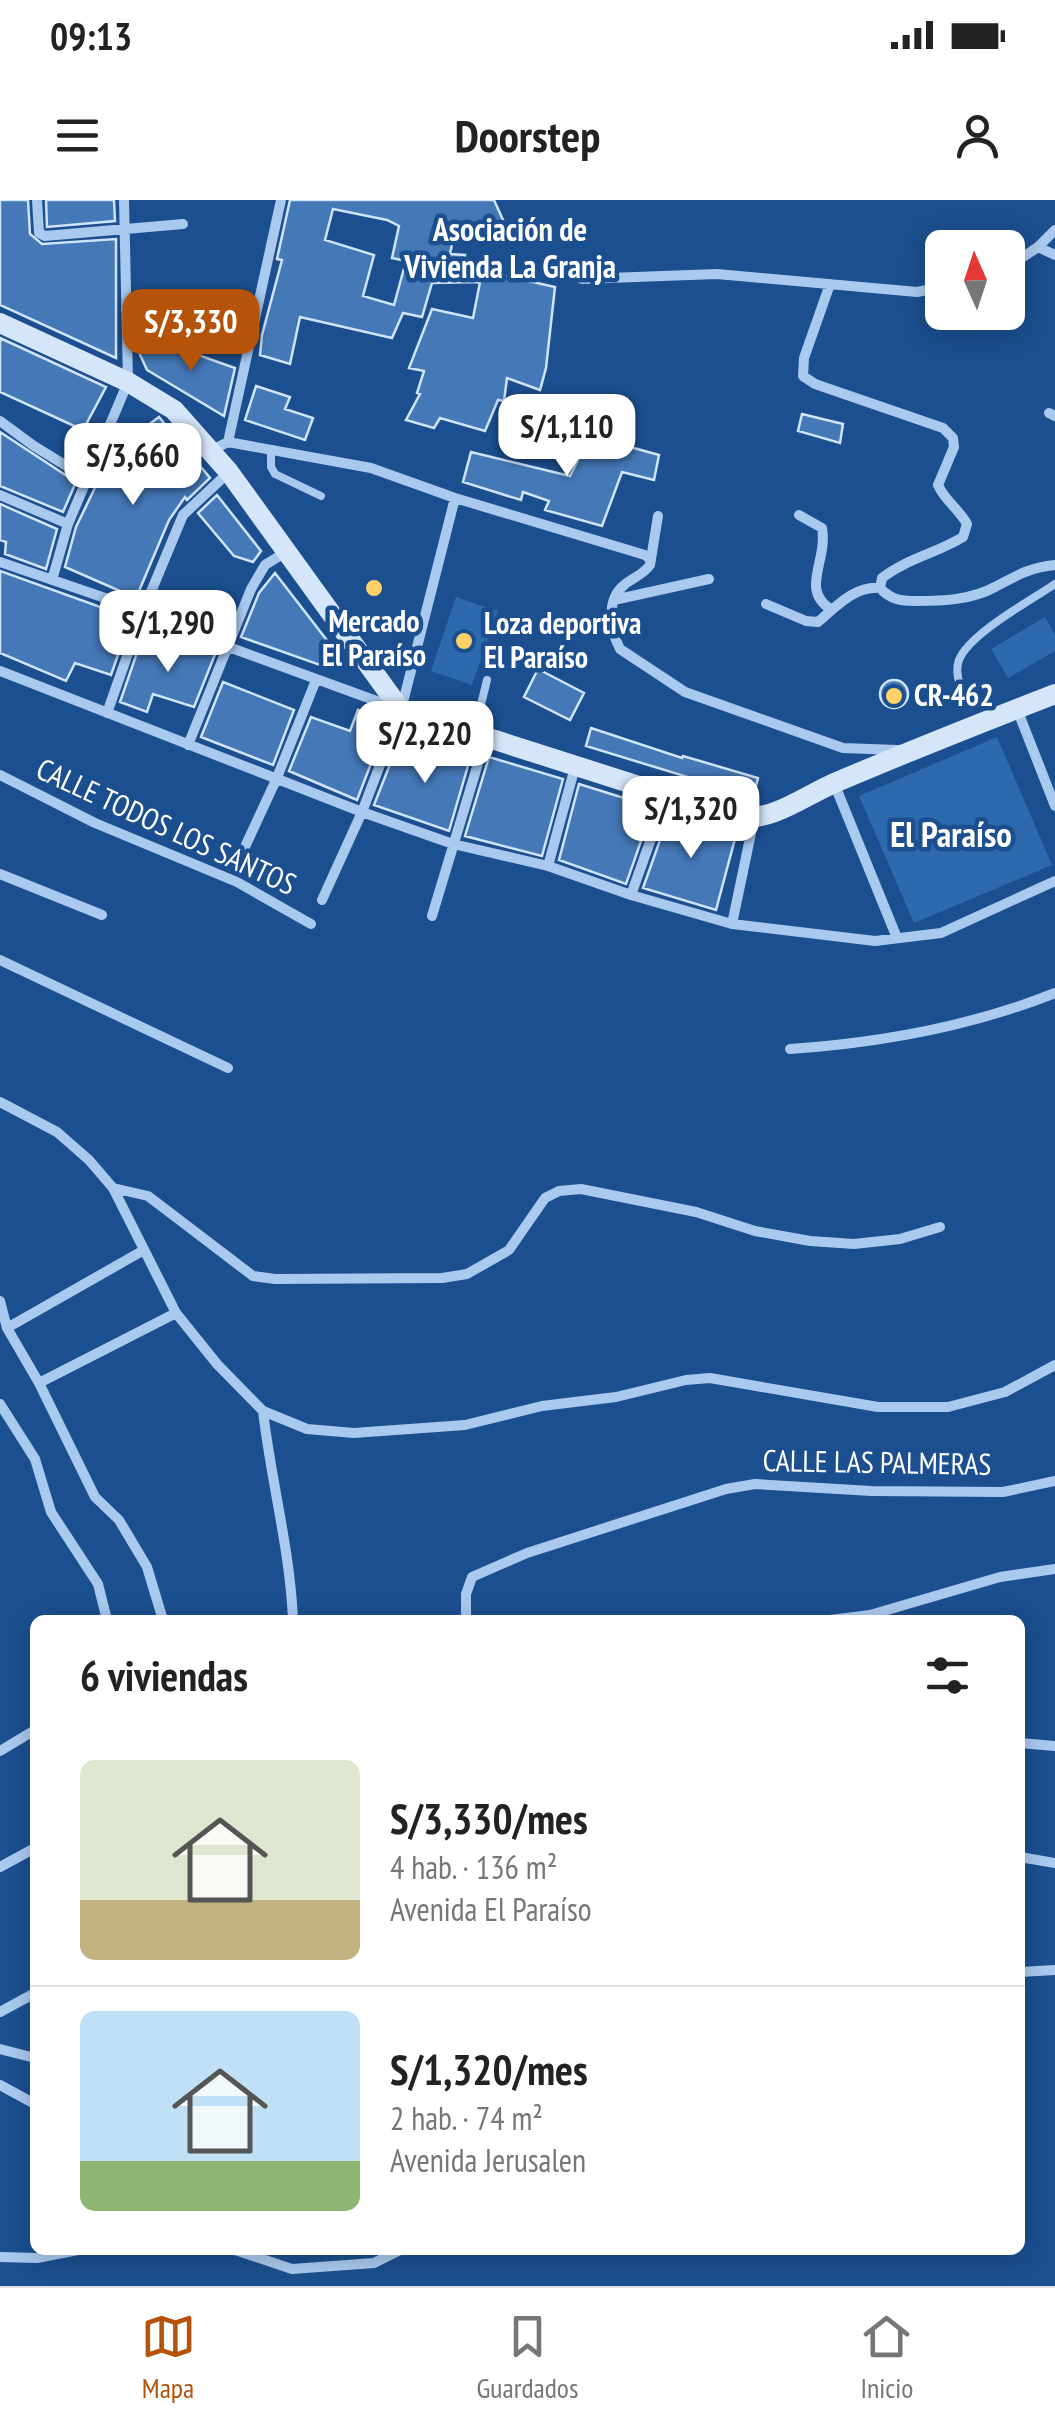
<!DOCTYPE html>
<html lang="es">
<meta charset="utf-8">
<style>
:root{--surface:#fff;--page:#f6f6f6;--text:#222;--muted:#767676;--line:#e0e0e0;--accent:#b45309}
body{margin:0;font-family:"PT Sans Narrow",sans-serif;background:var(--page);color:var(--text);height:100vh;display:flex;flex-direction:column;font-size:38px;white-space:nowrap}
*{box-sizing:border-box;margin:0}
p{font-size:32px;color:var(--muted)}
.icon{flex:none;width:55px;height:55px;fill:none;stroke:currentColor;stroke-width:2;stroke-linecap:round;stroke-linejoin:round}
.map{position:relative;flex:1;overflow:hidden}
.drawer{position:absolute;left:30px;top:1415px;width:995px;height:640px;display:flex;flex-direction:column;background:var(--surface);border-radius:15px;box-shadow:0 5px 25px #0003}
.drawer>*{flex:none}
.needle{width:65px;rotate:357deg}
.tools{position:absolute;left:925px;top:30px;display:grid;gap:20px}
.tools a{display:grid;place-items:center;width:100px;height:100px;border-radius:15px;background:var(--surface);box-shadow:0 5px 25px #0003;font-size:50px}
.price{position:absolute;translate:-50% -85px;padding:0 22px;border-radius:20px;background:#fff;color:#222;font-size:32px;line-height:65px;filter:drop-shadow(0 2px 5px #0008)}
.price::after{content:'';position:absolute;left:50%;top:60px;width:30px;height:22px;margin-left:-15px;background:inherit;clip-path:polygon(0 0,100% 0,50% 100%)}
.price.on{background:var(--accent);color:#fff}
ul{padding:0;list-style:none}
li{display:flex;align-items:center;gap:30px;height:250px;padding:0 50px}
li+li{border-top:2px solid var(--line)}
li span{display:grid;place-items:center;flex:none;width:280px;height:200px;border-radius:15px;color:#555}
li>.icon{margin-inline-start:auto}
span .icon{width:120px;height:120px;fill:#fffc;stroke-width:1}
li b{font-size:42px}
h2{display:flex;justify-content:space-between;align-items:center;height:120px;padding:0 50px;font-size:42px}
.status{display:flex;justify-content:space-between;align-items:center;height:70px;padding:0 50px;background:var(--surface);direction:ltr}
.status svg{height:28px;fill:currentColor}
header{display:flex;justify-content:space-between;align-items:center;height:130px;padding:0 50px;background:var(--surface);font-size:45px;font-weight:800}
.tabs{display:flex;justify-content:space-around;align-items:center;height:140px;border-top:2px solid var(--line);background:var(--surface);font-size:28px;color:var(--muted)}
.tabs a{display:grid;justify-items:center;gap:5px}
.tabs .on{color:var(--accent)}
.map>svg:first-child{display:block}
.green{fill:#2e69ad}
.building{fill:#4478b7;stroke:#cfe3fa;stroke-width:2.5;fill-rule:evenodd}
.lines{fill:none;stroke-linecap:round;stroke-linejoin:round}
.lane{stroke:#a9c9ee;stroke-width:8}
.street{stroke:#a9c9ee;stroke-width:10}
.secondary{stroke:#d6e6fa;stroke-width:20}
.poi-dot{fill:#ffd166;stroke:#1b4f8f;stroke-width:4}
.labels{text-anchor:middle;stroke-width:9;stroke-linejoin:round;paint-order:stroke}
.poi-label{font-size:30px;font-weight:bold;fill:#fff;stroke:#1b4f8f;text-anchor:start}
.street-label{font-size:30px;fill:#fff;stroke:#1b4f8f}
.neighbourhood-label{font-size:32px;font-weight:bold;fill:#fff;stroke:#1b4f8f}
.quarter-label{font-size:35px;font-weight:bold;fill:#fff;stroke:#1b4f8f}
</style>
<div class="status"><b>09:13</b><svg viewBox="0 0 49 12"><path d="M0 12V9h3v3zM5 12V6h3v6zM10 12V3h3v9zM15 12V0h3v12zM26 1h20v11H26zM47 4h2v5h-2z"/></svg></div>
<header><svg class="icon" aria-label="menu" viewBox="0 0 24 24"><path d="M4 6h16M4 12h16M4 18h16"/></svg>Doorstep<svg class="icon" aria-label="person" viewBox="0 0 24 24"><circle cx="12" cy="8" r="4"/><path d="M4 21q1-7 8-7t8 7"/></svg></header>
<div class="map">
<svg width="1055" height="2086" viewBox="0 0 1055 2086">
<rect width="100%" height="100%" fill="#1b4f8f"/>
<path class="green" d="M456,397L498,411L472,485L431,471Z
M1045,417L1055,434V451L1008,478L991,449Z
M997,537L1052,665L914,723L859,596Z"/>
<path class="building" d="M0,0H28L30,34L42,44L116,39V158L0,105Z
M46,0H114L115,21L47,27Z
M290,0H494L503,20L479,28L455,31L450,54L465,55V67L555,87L546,168L540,190L507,178L504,201L498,200L485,231L440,218L434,228L406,220L420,194L417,193L424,171L409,168L432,109L473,118L480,82L432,83L422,117L403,113L392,138L300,117L290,164L260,155L262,135L282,60L277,59ZM333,9L387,20L399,26L392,58L406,61L394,105L363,96L374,55L325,40Z
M0,138L106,187L83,230L0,192Z
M173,146L235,168L224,216L147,170L137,148Z
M256,186L290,197L285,209L313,218L305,240L245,220Z
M802,214L843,224L840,243L798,231Z
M159,217L210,278L187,300L185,297L169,320L136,398L65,367L76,327L119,238L124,243Z
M0,232L76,282L63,312L0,286Z
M590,236L659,255L654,280L622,272L602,326L545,310L549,301L523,292L521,300L463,282L471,252L570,276Z
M217,295L261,351L253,362L234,356L198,313Z
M0,304L57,329L46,369L5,354L6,342L0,340Z
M0,371L131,418L111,475L75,463L66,481L0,453Z
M275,373L329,443L320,465L241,437L259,393Z
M180,439L216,452L194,507L153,494L147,512L120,502L140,444L173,458Z
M538,469L584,493L570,520L524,497Z
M880 494a14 14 0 1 1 28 0a14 14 0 1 1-28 0Z
M223,482L294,510L273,565L201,537Z
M358,510L387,522L357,600L289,571L311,517L350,531Z
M591,528L682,558L683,556L758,578L753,597L586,546Z
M441,542L472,552L449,631L374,605L396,549L433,563Z
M489,557L563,579L542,656L465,636Z
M579,584L653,607L626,684L559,660Z
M670,612L737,631L716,710L643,688Z"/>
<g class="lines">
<path class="lane" d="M271,249V267L275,274L321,296
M961,492C959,481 955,470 959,460C969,434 1031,400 1055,384
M474,533L487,480"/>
<path class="street" d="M37,0L39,33L45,36L183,24
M1038,47L1055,55
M556,67L582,79L717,74L917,92L942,87
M1008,67L1038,47L1055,30
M830,84L804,158L803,176L815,184L943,228L953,238L954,247L938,285C945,301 959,309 967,324L963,337C937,353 906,359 882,378L880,388C891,400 901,401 916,401C943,401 971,400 995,387C1018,375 1028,368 1055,365
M126,110L197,107
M1049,213L1055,216
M0,221L34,246L86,278
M228,242L281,0
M210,251L228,242L371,268L455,298L645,355L651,360
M0,295L68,324
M799,315L822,328C828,362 799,390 832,410
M658,316L650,365C643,375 632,378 623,386C606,401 610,430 620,449L685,492L843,548L898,550
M0,362L143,411L226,446L393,507
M52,380L68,324L128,182L124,0
M614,400L709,379
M766,404L806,421L818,422C837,406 854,386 880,388
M0,471L362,612L453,644L548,666L631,695L732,724L875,741L941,733L1055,681
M1017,509L1055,606
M107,513L143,411L183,315L229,272
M188,545L251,389L265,365L286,352
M0,575L95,623L237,682L311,724
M834,583L897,738
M237,664L276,580L316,480
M548,666L575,567
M0,674L102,715
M631,695L667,594
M322,700L362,612L401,510L455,298
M432,716L486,537
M732,724L754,619
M0,760L228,868
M790,849C878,843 972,826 1055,793
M0,902L57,932L89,960L113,988L176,1113L217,1164L263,1211L307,1229L354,1233L465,1225L542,1206L616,1197L686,1180L710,1178L878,1207H948L1005,1192L1055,1165
M113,988L148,996L253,1076L275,1079L442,1078L467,1074L509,1050L545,998L559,991L581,989L696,1012L755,1031L810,1041L854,1044L900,1039L940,1027
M0,1101L7,1128L39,1183L95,1297L119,1320L147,1367L163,1420
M7,1128L144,1050
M39,1183L176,1113
M0,1204L35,1259L51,1312L98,1384L107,1420
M263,1211C271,1281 290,1349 293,1420
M466,1420V1394L472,1377L527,1353L726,1289L755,1284L871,1291L1003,1292L1055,1281
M830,1420L870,1415L1000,1377L1055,1369
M1020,1543L1055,1546
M0,1551L35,1530
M1020,1657L1055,1663
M0,1667L35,1648
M1020,1772L1055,1770
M0,1812L35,1793
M0,1849L35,1858
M0,1885L35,1904
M235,2050L292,2069L374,2063L400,2050
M0,2057L37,2058L78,2050"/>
<path class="secondary" d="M0,123L128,182L174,210L229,272L401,510L739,618C776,620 805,595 839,581C910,551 983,522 1055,494"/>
</g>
<g class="poi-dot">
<circle cx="374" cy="388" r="10"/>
<circle cx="464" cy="441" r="10"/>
<circle cx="894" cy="496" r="10"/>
</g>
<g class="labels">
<g class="poi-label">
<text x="374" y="432" text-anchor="middle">Mercado<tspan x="374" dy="34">El Paraíso</tspan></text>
<text x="484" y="434">Loza deportiva<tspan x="484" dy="34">El Paraíso</tspan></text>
<text x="914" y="506">CR-462</text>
</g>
<g class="street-label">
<text transform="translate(166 627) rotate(25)" y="10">CALLE TODOS LOS SANTOS</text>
<text transform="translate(877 1263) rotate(1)" y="10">CALLE LAS PALMERAS</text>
</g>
<g class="neighbourhood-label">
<text x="510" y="41">Asociación de<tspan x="510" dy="37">Vivienda La Granja</tspan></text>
</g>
<g class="quarter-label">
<text x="951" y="647">El Paraíso</text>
</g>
</g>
</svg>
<div class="tools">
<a><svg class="needle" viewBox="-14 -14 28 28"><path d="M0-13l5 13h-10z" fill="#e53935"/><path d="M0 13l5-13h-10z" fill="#767676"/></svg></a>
</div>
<b class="price on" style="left:191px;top:174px">S/3,330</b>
<b class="price" style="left:567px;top:279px">S/1,110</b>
<b class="price" style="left:133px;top:308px">S/3,660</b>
<b class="price" style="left:168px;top:475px">S/1,290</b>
<b class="price" style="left:425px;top:586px">S/2,220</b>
<b class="price" style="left:691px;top:661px">S/1,320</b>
<section class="drawer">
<h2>6 viviendas<svg class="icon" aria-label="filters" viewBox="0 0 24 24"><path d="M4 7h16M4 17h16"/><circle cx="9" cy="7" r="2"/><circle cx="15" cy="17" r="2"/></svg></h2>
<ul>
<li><span style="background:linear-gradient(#dfe7d0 70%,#c2b280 0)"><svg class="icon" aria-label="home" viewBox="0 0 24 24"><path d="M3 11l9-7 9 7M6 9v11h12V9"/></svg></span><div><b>S/3,330/mes</b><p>4 hab. · 136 m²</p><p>Avenida El Paraíso</p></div></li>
<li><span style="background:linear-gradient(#bfe0f5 75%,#8fb573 0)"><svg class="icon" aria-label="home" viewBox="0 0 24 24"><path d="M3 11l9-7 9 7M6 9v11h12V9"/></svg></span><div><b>S/1,320/mes</b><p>2 hab. · 74 m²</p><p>Avenida Jerusalen</p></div></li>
</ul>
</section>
</div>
<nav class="tabs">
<a class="on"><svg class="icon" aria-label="map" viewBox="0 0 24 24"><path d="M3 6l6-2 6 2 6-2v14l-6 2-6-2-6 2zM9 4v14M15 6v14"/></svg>Mapa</a>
<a><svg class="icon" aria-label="saved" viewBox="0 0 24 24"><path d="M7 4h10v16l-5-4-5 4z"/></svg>Guardados</a>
<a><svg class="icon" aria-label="home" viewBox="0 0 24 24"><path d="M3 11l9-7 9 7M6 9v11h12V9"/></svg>Inicio</a>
</nav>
